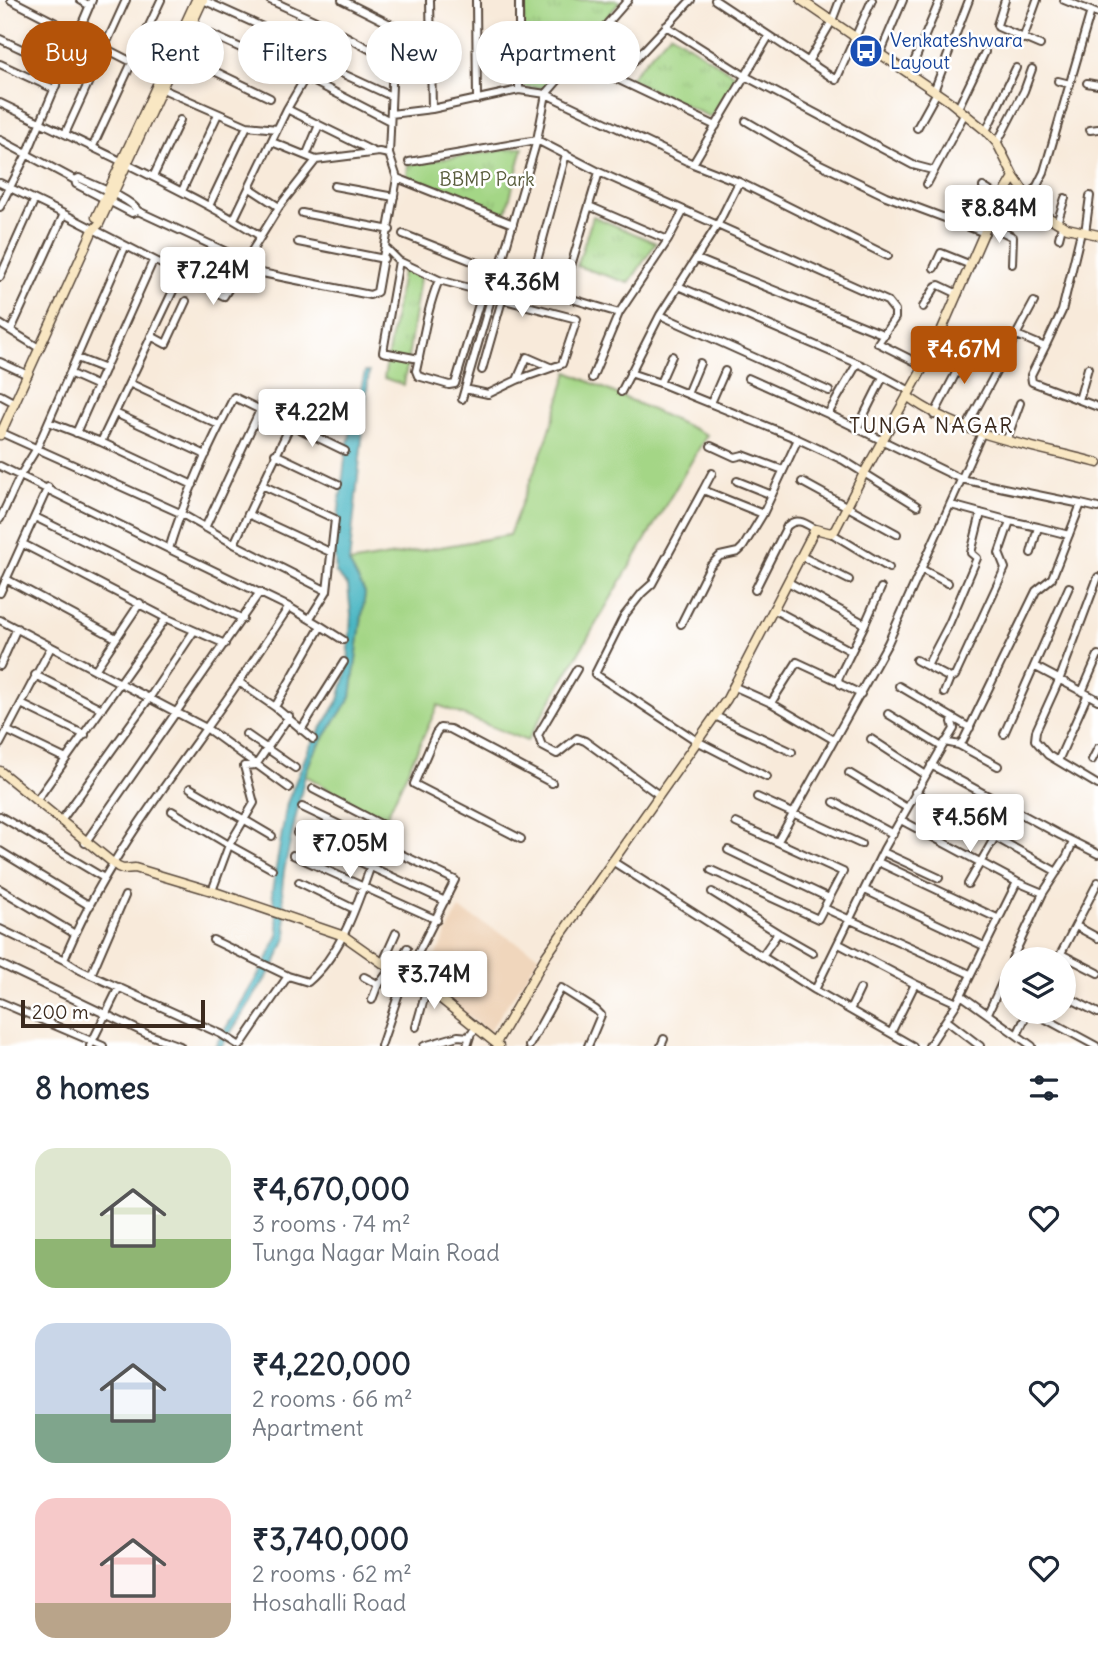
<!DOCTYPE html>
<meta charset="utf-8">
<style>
:root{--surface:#fff;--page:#f6f6f7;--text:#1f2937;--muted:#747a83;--accent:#b45309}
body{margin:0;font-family:Delius,sans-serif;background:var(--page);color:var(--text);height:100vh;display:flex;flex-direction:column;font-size:26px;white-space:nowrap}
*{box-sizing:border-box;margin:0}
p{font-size:23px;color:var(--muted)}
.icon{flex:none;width:38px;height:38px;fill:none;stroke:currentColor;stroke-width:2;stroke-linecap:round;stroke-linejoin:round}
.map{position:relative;height:1046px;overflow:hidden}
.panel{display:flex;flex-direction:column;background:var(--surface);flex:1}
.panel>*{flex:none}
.top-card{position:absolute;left:21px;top:21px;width:700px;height:63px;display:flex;gap:14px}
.tools{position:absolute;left:999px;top:947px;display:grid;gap:14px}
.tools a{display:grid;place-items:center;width:77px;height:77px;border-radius:50%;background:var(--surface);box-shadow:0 4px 10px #0003;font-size:35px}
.scale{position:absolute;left:21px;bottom:18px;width:184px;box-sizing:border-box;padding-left:7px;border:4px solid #3b2a1e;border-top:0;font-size:19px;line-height:24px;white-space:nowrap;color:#3b2a1e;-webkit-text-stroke:5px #fff;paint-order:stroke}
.price{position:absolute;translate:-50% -60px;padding:0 16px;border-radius:7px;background:#fff;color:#222;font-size:23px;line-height:46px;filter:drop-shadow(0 2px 4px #0008)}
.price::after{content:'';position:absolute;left:50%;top:42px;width:21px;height:16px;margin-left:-10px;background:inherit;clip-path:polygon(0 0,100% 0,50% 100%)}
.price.on{background:var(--accent);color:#fff}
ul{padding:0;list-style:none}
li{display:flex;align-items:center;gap:21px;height:175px;padding:0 35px}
li span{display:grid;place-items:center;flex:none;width:196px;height:140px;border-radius:21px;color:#555}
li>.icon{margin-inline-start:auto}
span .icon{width:84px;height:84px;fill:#fffc;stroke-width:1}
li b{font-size:30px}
h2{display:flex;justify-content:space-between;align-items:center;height:84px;padding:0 35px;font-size:30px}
.tag{padding:0 24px;border-radius:32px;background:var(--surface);box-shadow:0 4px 10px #0003;font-size:24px;line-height:63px}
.tag.on{background:var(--accent);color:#fff}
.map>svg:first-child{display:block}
.built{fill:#f0d6bc}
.grass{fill:#a4d686;stroke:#708052;stroke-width:2}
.park{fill:url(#park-tufts);stroke:#708052;stroke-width:2}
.water{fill:#49b6c3;stroke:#427070;stroke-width:2}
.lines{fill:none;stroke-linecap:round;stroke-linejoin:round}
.stream{stroke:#49b6c3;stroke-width:2}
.street-casing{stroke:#57473a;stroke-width:10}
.secondary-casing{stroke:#57473a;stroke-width:11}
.street{stroke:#fff;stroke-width:6}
.secondary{stroke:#f9e7c3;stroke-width:8}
.labels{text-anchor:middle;stroke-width:5;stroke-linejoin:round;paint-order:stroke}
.transit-label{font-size:19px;fill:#164399;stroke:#fff;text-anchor:start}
.park-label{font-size:19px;fill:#5a5e3d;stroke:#fff}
.neighbourhood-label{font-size:21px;letter-spacing:2px;fill:#3b2a1e;stroke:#fff}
</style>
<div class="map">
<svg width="1098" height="1046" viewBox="0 0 1098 1046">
<defs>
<pattern id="park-tufts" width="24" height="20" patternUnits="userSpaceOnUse" patternTransform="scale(1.75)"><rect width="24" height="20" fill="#a4d686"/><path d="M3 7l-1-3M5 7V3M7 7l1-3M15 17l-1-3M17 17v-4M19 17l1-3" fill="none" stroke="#8eb873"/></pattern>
</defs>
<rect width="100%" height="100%" fill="#fff"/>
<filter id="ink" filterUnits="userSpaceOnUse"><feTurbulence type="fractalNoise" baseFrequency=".0143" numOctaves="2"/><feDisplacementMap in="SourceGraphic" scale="14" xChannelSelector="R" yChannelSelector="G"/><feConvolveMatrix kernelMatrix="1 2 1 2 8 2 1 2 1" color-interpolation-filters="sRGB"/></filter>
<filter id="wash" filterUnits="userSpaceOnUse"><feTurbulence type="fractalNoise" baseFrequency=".00686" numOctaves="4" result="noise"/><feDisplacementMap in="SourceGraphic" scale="28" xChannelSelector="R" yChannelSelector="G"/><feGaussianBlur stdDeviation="1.57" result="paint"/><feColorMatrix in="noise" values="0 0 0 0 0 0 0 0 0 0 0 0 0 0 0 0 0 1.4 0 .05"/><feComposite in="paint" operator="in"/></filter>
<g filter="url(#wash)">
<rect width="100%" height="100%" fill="#f8eada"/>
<path class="built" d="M459,909L540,956L488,1033L424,979Z"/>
<path class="grass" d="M568,372L707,435L527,741L438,705L384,822L305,775L313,754L351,697L365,593L349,563L509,535L548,436Z"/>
<path class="park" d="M524,0H615L620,2L546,88L523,87Z
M670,33L738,77L710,117L629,79Z
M523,147L506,213L407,177L408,164Z
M593,216L656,243L629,283L577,266Z
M403,267L420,278L404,385L384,378Z"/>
<path class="water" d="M365,372H369L349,563L365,593L351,697L313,754L305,775L284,871L282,890L287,936L275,964L222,1046H215L266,962L279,933L272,891L287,803L309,748L339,700L348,666L351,615L348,586L336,573L334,550L346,451Z"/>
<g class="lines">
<path class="stream" d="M1089,0L1098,4"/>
</g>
</g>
<g filter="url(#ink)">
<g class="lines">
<defs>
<path id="street" d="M11,0L163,78
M80,0L90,6
M203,0L276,33
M342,0L392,25
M430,0L432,109L519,90L546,94L693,164L739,182L888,256
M476,0L477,100
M519,0V90
M715,0L836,80L872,0
M1005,0L997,25L998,27L1040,45
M1064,0L1098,14
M190,25L265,59
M666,26L745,76L913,165L932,170
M0,39L62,68
M1023,39L1037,0
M177,53L270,98
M880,54L903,0
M576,57L617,79L716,126
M315,61L391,96
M808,62L832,21L840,0
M0,64L54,89
M909,74L940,0
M305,77L390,121
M617,79L691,0
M1058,81L1070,84
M1087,83L1098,85
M158,87L247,126L277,129
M934,91L969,0
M0,103C50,127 101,151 151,176C188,195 225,213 260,236
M958,108L985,52
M287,109L319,125L306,156
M391,114L432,109
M746,121L818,163L886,196L985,233
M319,125L374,152
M917,128L937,92
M1090,130L1098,129
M986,131L1016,68
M65,134L126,0
M0,140L75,180
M272,142L316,160
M997,143L1024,91L1032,69
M93,146L161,0
M409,162L537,140L599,172L887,301L895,311V318L878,343L924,366
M693,164L769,36
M599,172L562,296L619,313
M153,177L180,120
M397,178L513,224
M0,183L64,214L224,296L279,207L316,160L379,152L389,154
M927,184L965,113
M334,186L394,197
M983,187L1002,199
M250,188L279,207
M182,191L218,114
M1030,200L1044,172L1091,11
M209,206L247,126
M589,206L668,240
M0,207L27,154L92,0
M138,211C130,198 93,185 79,178L75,180L76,184L132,213L138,211L246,261
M302,213L390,230
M234,219L287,109L315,61L329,27
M1057,223L1065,198
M989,225L1013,237L1012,264
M1085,233L1090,196
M403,234L500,272
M1059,238L1062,226
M298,242L384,259
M386,248L399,261L383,352L419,359
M697,259L885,335
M399,261L439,280
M934,268L941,253L971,265
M242,269L370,295L377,292L397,178L389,154L393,62L329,27L270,0
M0,277L34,201
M678,286L866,367L910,391
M530,287L566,154
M923,307L936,286L939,285L958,294
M660,315L829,391
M0,324L39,348
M11,330L64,214
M1017,335L1045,347L1031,375L1032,382L1098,407
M151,336L166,344L186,301
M1045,347L1062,311L1081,232
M77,358L105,369
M0,362L28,375
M857,364L828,414L961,479L1081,504
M482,370L502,300
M630,373L660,383L798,439L843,460L917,506
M71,374L98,386
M592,378L619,313L668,240L684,210
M748,378L828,414
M517,380L527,357L550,367
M129,383L219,425
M660,383L672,356
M465,389L488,394L517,380L562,364L577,319L482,294L455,384L449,385L418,376L416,371C423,341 427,308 439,280L477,290L482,294
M621,392L660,315L718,224L739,182
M687,394L700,363
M0,395L15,403
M462,399L537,140L546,94L628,0
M1079,400L1088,368
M711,403L725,371
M115,413L206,455
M934,415L971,344
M49,422L101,442L193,485
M858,427L883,377
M966,428L1034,302
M0,432L180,513L234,544L327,591
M76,433L153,261
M1007,439L1020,403
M101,442L181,274
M711,446L735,457L743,455L783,470
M275,454L338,484
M0,466L169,549
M737,481L772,495
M802,482L897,534
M262,485L335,519L327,591L310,618
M703,490L712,473
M248,514L330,552
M35,517L243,619
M0,519L21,474L37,448L125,247
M1010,521L1038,527
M205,528L260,410
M831,533L889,568
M23,544L166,618L225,644
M234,544L291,424L303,408
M1031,553L1038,527L1069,535
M801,556L849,580
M921,569L948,583
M1098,577L1060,678L1036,731L1035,740L1048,755L1098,785
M6,579L116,638
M788,582L865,624L838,679L840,684L861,694
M755,590L787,526C797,517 805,523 815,529
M0,593L48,487
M773,609L851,651
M0,620L206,728L289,788
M681,624L710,566L720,556L738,552L743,547L763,514
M865,624L881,588
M321,626L343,640
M916,660L927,666
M0,666L17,628
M1034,666L1098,700
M577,669L538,735L542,746L557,754L577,738L585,741L659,795
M95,670L140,603
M35,675L102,709
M950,678L927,666L949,624L977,558L971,553L981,513
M239,682L275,707L321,626L289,607L169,549C185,496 209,446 234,397L345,451
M733,686L771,703L834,740
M899,686L970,728
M1082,692L1098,655
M944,693L950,678L955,676L1005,568L999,553L1010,521L951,505
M771,703L797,662L838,681
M21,704L85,735
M275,707L313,739
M888,714L942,747
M715,716L792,752
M301,730L344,662
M8,731L66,759
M246,734L295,768
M1004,734L1069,587
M871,739L926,775
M946,742L954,729L952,722
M0,744L51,647
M959,745L998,766
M1092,760L1098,748
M1058,761L1087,696
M931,765L1060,835L1098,854
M849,773L907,808
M767,777L697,741L595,674L624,616L642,593L652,584L703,490L763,514L798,439
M190,788L272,836
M915,792L1057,872
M757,797L861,844
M37,800L166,618
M834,802L893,834
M302,807L455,880L401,987L381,1046
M172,811L229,845L212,891
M0,816L104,878
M901,820L1017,882L1043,893
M61,821L150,697L194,631
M297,833L445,901
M521,839L414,784L436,733L440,728L450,729L552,783
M778,841L888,643L982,433
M85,843L260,592
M728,850L829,898
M0,851L90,906
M883,852L939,878
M293,855L437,920
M612,861L815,990
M878,862L997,918
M272,869L229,845L254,803L244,766L256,765L289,716
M711,870L818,919L843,872L736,823
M299,882L354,909
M968,884L995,837
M0,889L75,934
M865,890L984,946
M712,892L778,933L762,956
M824,908L970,974
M1076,926L1098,938
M0,929L64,960L80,970L221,1034L240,1046
M778,933L813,953
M213,940L288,976L308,982C352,944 363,878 386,827L313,789
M839,944L915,984L957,1003
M1061,954L1098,973
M1012,959L1043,893L1067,856L1073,842
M1058,959L1098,882
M64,960C105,858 176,773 238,683C256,658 272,632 289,607
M383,962L396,933
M0,964L147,1034L180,1046
M395,972L407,948
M91,975L125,896
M364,977L379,985
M961,995L1032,1046
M1064,995L1098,1013
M372,1000L377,987L391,968
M0,1002L103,1046
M850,1010L860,989
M1033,1012L1096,1046
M988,1013L1012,961
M946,1020L980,1046
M416,1027L427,988
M891,1033L915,984
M1017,1035L1028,1012
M90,1046L119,987
M240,1046L288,976
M424,1046L458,1036L469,1037
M467,1046L471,1033L478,1028
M529,1046L561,988L596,1010L601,1015L588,1046
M661,1046L664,1039
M913,1046L815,990L884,849L945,742L959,745L963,741L1036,591L1052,578L1081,504L1098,508
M929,1046L957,1003L1017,882"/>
<path id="secondary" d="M801,0L949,101L986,131L997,143L1014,177L1030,200L1046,216L1067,228L1098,235
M96,217L196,0
M907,396C961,436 1034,446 1098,463
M0,435L93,230L99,224L203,0
M0,771L118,867L123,869L135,868L212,891L344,936L395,972L421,983L499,1046
M496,1043L546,956L727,699L815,529L831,533L835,530L863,475L932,352L994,210L1014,177"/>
</defs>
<use href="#street" class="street-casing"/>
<use href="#secondary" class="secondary-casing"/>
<use href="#street" class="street"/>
<use href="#secondary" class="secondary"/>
</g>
</g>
<defs>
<symbol id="bus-disc" viewBox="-11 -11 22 22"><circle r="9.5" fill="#1a4fb4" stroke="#fff"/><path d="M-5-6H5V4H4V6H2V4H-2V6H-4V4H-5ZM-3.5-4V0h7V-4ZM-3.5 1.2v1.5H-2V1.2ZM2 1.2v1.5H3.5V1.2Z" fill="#fff"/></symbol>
</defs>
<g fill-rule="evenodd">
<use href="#bus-disc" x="847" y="32" width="38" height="38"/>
</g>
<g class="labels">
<g class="transit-label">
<text x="890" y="47">Venkateshwara<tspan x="890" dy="22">Layout</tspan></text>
</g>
<g class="park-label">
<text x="487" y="186">BBMP Park</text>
</g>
<g class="neighbourhood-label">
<text x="932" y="433">TUNGA NAGAR</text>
</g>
</g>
</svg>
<div class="tools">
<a><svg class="icon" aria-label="layers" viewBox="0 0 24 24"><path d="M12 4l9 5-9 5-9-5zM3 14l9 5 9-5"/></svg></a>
</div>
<div class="scale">200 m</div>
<b class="price" style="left:999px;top:245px">₹8.84M</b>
<b class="price" style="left:213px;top:307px">₹7.24M</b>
<b class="price" style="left:522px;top:319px">₹4.36M</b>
<b class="price on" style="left:964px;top:386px">₹4.67M</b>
<b class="price" style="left:312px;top:449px">₹4.22M</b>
<b class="price" style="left:970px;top:854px">₹4.56M</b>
<b class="price" style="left:350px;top:880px">₹7.05M</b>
<b class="price" style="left:434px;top:1011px">₹3.74M</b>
<div class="top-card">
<a class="tag on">Buy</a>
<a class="tag">Rent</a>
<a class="tag">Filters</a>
<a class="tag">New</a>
<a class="tag">Apartment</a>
</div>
</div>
<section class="panel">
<h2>8 homes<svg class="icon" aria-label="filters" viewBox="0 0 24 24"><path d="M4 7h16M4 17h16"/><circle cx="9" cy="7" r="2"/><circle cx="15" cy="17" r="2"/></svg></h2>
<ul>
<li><span style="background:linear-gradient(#dfe7d0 65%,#8fb573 0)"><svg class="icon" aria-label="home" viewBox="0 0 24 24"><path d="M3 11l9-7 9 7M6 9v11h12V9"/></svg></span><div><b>₹4,670,000</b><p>3 rooms · 74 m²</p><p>Tunga Nagar Main Road</p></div><svg class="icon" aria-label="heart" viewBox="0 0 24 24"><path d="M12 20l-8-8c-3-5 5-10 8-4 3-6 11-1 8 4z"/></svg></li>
<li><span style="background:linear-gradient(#c9d6e8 65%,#7fa58c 0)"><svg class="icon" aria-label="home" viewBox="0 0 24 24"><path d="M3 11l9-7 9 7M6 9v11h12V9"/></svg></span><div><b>₹4,220,000</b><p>2 rooms · 66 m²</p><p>Apartment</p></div><svg class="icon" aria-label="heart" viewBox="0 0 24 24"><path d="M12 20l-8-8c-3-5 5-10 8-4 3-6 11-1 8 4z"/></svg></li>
<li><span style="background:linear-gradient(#f6c9c9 75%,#b9a48a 0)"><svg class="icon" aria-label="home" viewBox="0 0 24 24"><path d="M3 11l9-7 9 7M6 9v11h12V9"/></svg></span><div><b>₹3,740,000</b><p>2 rooms · 62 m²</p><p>Hosahalli Road</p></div><svg class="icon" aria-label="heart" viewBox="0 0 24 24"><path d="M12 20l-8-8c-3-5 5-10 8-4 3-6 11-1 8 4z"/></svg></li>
</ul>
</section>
